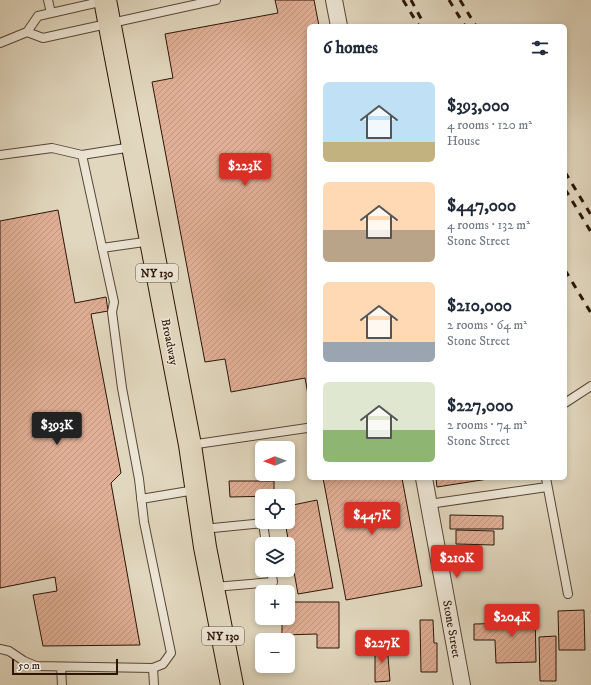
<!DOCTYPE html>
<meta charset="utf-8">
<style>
:root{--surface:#fff;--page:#f2f2f3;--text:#1f2937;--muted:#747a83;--accent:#d93025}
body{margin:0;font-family:"IM FELL DW Pica",serif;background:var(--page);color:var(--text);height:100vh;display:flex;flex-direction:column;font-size:15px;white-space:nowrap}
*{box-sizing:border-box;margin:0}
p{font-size:13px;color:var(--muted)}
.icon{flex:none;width:22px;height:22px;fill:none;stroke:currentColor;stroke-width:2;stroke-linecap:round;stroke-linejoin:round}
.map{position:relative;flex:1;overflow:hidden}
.drawer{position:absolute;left:307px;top:24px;width:260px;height:456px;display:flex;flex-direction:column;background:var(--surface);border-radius:6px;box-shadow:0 2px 6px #0003}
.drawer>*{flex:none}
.needle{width:26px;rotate:269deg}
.controls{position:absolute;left:255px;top:441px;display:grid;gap:8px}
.controls a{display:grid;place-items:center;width:40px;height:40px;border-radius:6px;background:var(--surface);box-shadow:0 2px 6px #0003;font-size:20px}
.scale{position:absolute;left:12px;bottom:10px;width:106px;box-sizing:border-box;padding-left:4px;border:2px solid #2c1507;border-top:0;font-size:11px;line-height:14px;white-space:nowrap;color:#2c1507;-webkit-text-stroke:3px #ece5d5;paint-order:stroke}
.price{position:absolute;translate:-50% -34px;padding:0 9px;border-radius:4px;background:var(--accent);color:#fff;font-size:13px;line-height:26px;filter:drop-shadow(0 1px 2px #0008)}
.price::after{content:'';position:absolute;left:50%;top:24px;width:12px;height:9px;margin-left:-6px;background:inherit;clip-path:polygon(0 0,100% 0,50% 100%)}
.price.on{background:#222;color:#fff}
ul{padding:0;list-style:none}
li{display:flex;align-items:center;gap:12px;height:100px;padding:0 16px}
li span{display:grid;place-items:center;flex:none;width:112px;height:80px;border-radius:6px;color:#555}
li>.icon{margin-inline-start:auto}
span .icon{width:48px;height:48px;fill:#fffc;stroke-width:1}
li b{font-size:17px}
h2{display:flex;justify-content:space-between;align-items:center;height:48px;padding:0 16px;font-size:17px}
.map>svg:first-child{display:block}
.building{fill:url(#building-hatch);stroke:#2c1507}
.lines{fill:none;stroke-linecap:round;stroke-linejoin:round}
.service-casing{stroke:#594635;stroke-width:10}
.minor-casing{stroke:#594635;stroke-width:18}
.primary-casing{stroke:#2c1507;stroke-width:24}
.service{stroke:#ece5d5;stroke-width:8}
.minor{stroke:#ece5d5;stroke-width:16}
.primary{stroke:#e1d7be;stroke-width:22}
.rail{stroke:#2c1507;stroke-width:3;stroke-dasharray:7 7;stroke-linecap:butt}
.labels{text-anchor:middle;stroke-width:3;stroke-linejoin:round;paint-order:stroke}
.shield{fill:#ece5d5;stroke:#665345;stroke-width:1}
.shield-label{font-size:11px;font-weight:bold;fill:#2c1507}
.street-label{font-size:12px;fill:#2c1507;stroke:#ece5d5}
</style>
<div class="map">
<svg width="591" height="685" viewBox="0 0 591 685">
<defs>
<pattern id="building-hatch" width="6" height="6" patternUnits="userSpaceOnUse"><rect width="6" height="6" fill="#e1af96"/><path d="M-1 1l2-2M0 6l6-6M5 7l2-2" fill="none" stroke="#c19680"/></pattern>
</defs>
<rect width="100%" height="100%" fill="#e1d7be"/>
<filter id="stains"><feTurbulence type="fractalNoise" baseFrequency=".005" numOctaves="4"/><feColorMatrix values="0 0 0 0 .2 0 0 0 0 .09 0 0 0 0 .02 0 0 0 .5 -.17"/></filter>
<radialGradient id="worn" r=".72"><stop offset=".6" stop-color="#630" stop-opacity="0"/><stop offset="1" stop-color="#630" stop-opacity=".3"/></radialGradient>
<path class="building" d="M275,0H314L319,26H309V400L305,378L231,392L225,359L205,362L152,82L173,78L165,34L278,13Z
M58,210L75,303L106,297L108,311L91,314L121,473L111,483L140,645L43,646L33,595L57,591L55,577L0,588V221Z
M323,478H402L422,586L346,600Z
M436,478H488V479L437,487Z
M229,481H274V496L230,497Z
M317,500L333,588L298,594L285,522H288V506Z
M450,515L503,516V529H450Z
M456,530L494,531V545L456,544Z
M288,602H339V648H317V634L282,635V618H288Z
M518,608H535L536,662L496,663L495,640H474V624L518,623Z
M584,610L585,650H559L558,611Z
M420,620H433L434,643H437V672H421Z
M556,636V681H540L539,637Z
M387,644L390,681L375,682V645Z"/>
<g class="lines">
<defs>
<path id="service" d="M48,0L51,13
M104,1L38,16L27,32L43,38L216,0
M0,43L27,32
M0,155L52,148L82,155
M102,248L151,241
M565,403L591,386
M190,445L307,428
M546,478L568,594
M141,499L195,490
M429,504L547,487
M203,529L263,523L266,544
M214,587L273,582L271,570
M0,649L9,651L24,661L36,666L153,668L163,664L171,653L144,522L139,479L122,388L112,312L114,302L82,155L132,147
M61,667L62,685
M153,668L154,685"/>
<path id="minor" d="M334,0L339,26
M424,478L462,685"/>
<path id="primary" d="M105,0L190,445L205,547L232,685"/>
</defs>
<use href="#service" class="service-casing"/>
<use href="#minor" class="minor-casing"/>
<use href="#primary" class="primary-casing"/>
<use href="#service" class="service"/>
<use href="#minor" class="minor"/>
<use href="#primary" class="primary"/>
<path class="rail" d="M403,0L419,26
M411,0L425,26
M449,0L465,26
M460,0L476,26
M565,172L591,215
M565,189L591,232
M565,270L591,313"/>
</g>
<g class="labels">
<g class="shield">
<rect x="136" y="264" width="42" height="18" rx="3"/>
<rect x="202" y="627" width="42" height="18" rx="3"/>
</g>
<g class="shield-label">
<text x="157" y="277">NY 130</text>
<text x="223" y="640">NY 130</text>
</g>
<g class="street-label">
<text transform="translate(170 342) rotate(79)" y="4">Broadway</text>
<text transform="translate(452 629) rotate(80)" y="4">Stone Street</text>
</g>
</g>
<rect width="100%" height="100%" filter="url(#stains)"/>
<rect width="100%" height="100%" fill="url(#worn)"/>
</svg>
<div class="controls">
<a><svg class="needle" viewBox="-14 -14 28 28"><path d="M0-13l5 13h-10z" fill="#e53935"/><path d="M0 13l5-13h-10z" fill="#747a83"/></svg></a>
<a><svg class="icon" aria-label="locate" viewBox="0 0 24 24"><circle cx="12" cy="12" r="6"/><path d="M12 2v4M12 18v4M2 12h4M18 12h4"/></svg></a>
<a><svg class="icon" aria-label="layers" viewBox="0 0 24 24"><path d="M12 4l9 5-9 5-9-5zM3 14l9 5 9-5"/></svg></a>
<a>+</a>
<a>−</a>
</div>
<div class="scale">50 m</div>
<b class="price" style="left:245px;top:187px">$223K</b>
<b class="price on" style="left:57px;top:446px">$393K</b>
<b class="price" style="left:372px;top:536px">$447K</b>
<b class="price" style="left:457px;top:579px">$210K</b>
<b class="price" style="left:512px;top:638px">$204K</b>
<b class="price" style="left:382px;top:664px">$227K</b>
<section class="drawer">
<h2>6 homes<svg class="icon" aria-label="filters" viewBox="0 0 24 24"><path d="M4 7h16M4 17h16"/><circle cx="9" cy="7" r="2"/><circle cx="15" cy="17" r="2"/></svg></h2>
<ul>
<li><span style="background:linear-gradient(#bfe0f5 75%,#c2b280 0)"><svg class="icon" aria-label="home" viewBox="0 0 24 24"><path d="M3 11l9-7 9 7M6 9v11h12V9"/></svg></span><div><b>$393,000</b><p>4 rooms · 120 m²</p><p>House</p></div></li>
<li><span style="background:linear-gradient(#ffd9b3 60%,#b9a48a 0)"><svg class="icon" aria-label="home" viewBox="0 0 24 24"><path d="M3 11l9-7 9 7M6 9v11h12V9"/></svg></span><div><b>$447,000</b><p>4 rooms · 132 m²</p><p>Stone Street</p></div></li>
<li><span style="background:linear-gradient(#ffd9b3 75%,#9aa5b1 0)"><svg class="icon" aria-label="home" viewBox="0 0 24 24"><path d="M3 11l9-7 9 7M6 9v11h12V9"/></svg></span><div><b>$210,000</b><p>2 rooms · 64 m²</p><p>Stone Street</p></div></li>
<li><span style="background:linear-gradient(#dfe7d0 60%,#8fb573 0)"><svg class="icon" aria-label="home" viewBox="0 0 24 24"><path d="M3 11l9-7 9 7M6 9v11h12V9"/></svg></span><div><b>$227,000</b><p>2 rooms · 74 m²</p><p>Stone Street</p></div></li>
</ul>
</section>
</div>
